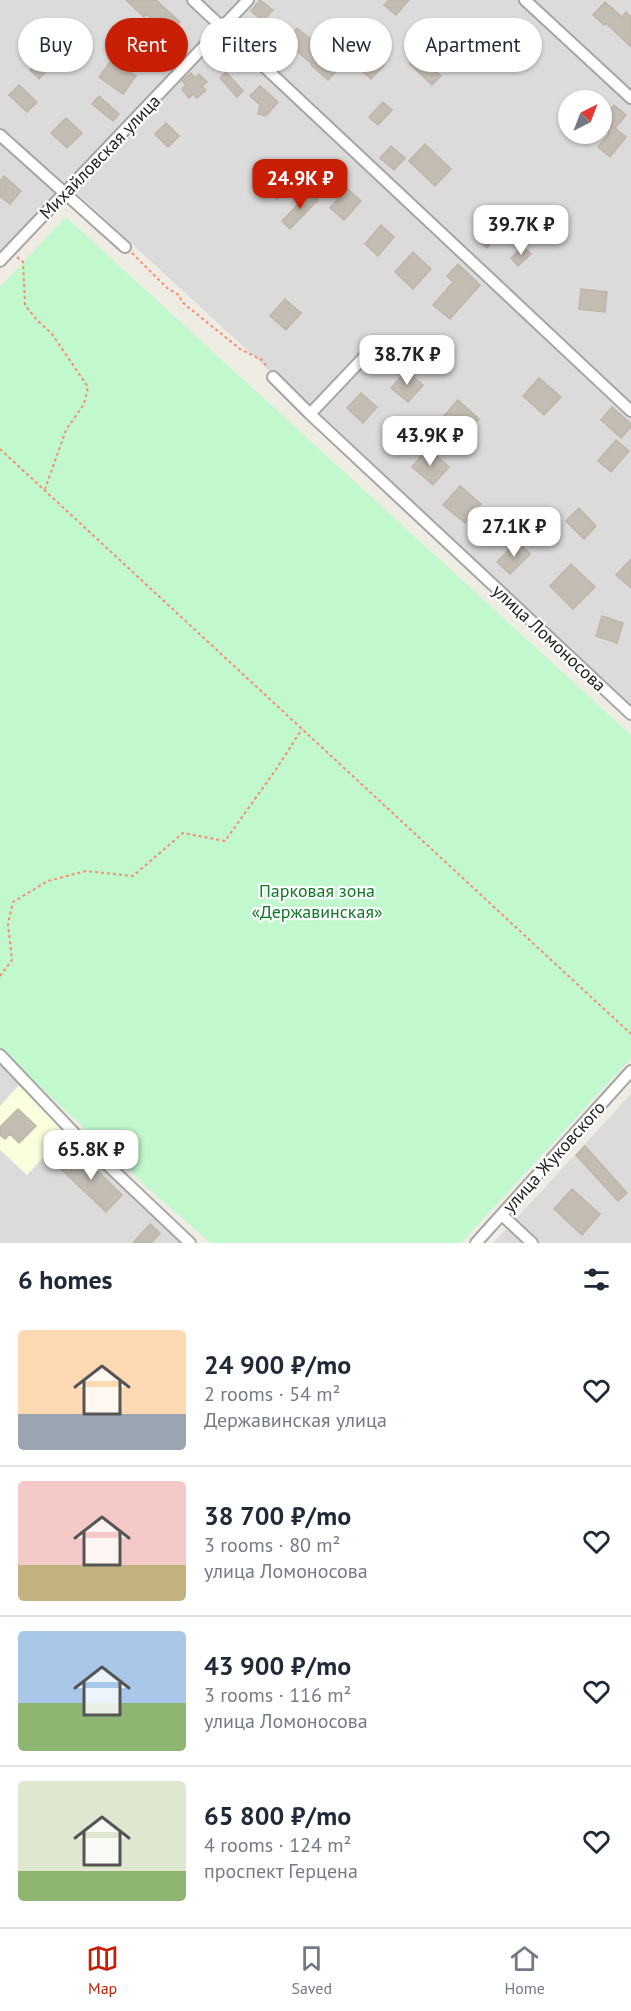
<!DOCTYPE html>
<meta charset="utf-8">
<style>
:root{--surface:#fff;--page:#f6f6f7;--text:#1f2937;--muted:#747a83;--line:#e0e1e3;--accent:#c81e04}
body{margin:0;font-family:"PT Sans",sans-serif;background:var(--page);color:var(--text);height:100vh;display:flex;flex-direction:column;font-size:22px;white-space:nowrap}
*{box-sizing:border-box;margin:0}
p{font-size:20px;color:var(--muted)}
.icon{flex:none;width:33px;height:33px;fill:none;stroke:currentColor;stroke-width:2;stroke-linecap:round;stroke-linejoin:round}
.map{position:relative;height:1243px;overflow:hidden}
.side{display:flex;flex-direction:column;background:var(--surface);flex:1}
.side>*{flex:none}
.hud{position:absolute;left:18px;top:18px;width:596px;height:54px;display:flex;gap:12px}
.needle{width:39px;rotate:42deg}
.controls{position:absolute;left:558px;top:90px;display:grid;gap:12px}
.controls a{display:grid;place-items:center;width:54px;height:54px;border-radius:50%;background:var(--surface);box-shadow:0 2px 4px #0004;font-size:30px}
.price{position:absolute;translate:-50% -51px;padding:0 14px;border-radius:12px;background:#fff;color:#222;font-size:20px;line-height:39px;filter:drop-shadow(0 2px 3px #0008)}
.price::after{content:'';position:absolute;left:50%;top:36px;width:18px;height:14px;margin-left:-9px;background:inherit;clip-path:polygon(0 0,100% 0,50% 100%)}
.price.on{background:var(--accent);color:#fff}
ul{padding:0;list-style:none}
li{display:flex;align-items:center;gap:18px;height:150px;padding:0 18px}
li+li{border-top:2px solid var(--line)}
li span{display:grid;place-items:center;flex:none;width:168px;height:120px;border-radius:6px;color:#555}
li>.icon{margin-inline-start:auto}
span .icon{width:72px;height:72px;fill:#fffc;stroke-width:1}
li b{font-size:26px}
h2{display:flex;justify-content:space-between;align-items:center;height:72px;padding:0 18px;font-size:26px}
.tag{padding:0 21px;border-radius:27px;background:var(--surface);box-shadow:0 2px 4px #0004;font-size:21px;line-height:54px}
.tag.on{background:var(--accent);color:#fff}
.menu{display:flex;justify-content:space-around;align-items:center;height:84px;border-top:2px solid var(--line);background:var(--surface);font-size:16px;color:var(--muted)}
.menu a{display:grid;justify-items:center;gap:3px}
.menu .on{color:var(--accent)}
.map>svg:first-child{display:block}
.residential{fill:#dcdbdb;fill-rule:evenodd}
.education{fill:#fafedd}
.park{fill:#c1f8cd}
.building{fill:#c3bcb3;stroke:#c0b5a6;stroke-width:1.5}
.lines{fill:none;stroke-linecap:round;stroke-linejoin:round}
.minor-casing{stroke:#a5a5a5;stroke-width:14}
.path{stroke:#f78d6c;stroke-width:2;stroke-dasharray:3 3;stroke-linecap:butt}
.minor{stroke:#fff;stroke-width:10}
.labels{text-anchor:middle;stroke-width:4.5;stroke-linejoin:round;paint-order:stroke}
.street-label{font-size:18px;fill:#1e1e1e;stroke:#fff}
.park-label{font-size:18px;fill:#0d7a25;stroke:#fff}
</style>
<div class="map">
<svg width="631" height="1243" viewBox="0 0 631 1243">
<rect width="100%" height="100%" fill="#efece4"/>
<path class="residential" d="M0,0H631V704L66,183L0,262ZM568,100H602V134H568Z
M0,1065L128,1186L196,1243H0Z
M631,1094V1243H493L511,1224Z"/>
<path class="education" d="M19,1085L67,1132L27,1175L0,1150V1106Z"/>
<path class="park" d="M66,217L631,735V1058L461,1243H211L158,1197L0,1049V287Z"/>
<path class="building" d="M126,0H156L180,22L168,35L146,14L144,17Z
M260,0L273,10L263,21L251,11Z
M389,0H409L396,15L384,5Z
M605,2L622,17L626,12L631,17V47L606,23L604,25L593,15Z
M475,22L492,39L483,48L465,31Z
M297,28L312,40L309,43L338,69L328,80L311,65L312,64L286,42Z
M115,29L127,40L118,50L106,39Z
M517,29L530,42L520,52L507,39Z
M353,38L384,65L371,79L361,70L364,67L344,48Z
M419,55L441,76L432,85L410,64Z
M41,58L50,67L39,79L30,70Z
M112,59L136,76L123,94L99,77Z
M226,72L243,91L237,97L220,78Z
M191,73L195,78L199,74L207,82L202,86L206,90L197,98L193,94L189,98L182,89L186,85L182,81Z
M19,85L37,102L27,112L9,95Z
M260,86L278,102L266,116L258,114L260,105L250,96Z
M99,96L119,114L113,121L92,104Z
M383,102L392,110L378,125L369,117Z
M614,105L626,115L615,128L626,137L610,157L598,147L609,134L602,128V117L603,119Z
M66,118L82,133L67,148L51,133Z
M166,123L179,136L168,147L155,134Z
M425,144L451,169L435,186L409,161Z
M391,146L405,158L394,170L380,158Z
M281,168L295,181L277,199L264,186Z
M335,173L342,180L340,182L361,201L344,220L330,208L340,197L325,182Z
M4,176L21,191L10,204L0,196V181Z
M310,192L318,200L290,229L282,221Z
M381,225L394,237L378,256L365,244Z
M492,225L500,233L487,248L479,241Z
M523,246L531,254L518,266L511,258Z
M413,252L431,269L413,289L395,272Z
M458,264L480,285L450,319L433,305L453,282L447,276Z
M581,289L607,292L605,312L579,309Z
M285,299L301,313L286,330L270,316Z
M406,371L423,385L408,402L391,388Z
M539,378L561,397L544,415L523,396Z
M361,393L377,407L363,423L347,408Z
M458,400L479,419L463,438L441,419Z
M612,407L631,424V427L621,438L601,420Z
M616,440L629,451L611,472L598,461Z
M428,448L449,467L433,485L412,467Z
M460,486L481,504L465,523L443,505Z
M579,508L596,526L584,539L566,521Z
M517,541L530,554L510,574L497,562Z
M631,559V588L616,575Z
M571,564L595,587L573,609L550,586Z
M602,616L623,623L617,643L596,636Z
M18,1109L36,1126L19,1143L10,1134L5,1139L0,1135V1127Z
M585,1146L627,1193L618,1201L576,1155Z
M77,1151L122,1195L106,1212L60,1168Z
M572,1189L600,1214L582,1235L554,1209Z
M150,1224L160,1233L151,1243H133Z"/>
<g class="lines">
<defs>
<path id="minor" d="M193,0L631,411
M525,0L631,98
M0,135L125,247
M0,261L248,0
M273,377L310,414L631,714
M310,414L365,356
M0,1055L77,1136L190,1243
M502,1215L532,1243
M476,1243L631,1071"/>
</defs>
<use href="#minor" class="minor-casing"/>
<path class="path" d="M132,253L167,288L179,295L182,302L240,349L262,360L268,368
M17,257L23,262L25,305L37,320L52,334L88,387L84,404L66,430L45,489
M0,449L631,1034
M0,976L12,960L8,924L13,902L48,881L86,871L133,876L183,833L225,841L277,768L302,729"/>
<use href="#minor" class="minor"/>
</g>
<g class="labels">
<g class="street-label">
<text transform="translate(100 157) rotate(-46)" y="6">Михайловская улица</text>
<text transform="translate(549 638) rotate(43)" y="6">улица Ломоносова</text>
<text transform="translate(554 1157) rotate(-48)" y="6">улица Жуковского</text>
</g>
<g class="park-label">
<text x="317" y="897">Парковая зона<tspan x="317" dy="21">«Державинская»</tspan></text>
</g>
</g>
</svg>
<div class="controls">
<a><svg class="needle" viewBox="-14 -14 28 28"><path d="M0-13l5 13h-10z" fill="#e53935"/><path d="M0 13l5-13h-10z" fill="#747a83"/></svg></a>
</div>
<b class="price on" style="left:300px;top:210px">24.9K ₽</b>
<b class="price" style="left:521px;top:256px">39.7K ₽</b>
<b class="price" style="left:407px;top:386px">38.7K ₽</b>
<b class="price" style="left:430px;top:467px">43.9K ₽</b>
<b class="price" style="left:514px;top:558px">27.1K ₽</b>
<b class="price" style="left:91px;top:1181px">65.8K ₽</b>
<div class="hud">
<a class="tag">Buy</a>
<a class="tag on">Rent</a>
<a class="tag">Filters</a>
<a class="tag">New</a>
<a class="tag">Apartment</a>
</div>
</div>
<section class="side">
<h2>6 homes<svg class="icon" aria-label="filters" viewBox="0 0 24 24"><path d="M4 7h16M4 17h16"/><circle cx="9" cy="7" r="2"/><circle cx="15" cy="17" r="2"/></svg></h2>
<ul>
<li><span style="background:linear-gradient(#ffd9b3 70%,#9aa5b1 0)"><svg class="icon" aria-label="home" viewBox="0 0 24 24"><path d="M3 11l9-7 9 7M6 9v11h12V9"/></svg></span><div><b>24 900 ₽/mo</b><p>2 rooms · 54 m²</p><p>Державинская улица</p></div><svg class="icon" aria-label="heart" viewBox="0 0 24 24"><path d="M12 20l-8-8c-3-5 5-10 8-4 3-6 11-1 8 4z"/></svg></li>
<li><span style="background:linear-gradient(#f6c9c9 70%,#c2b280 0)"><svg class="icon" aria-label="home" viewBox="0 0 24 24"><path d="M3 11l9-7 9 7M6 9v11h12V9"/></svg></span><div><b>38 700 ₽/mo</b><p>3 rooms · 80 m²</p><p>улица Ломоносова</p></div><svg class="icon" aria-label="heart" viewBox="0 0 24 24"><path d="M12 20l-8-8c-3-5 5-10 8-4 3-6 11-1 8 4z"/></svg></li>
<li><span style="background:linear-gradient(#a9c7e8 60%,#8fb573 0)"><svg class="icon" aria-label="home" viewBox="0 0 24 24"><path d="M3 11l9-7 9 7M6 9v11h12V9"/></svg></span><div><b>43 900 ₽/mo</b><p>3 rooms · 116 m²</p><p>улица Ломоносова</p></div><svg class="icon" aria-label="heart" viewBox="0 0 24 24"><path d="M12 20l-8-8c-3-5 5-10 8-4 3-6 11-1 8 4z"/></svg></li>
<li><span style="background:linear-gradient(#dfe7d0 75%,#8fb573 0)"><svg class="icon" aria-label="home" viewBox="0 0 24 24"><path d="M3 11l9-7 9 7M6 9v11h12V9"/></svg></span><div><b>65 800 ₽/mo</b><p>4 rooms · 124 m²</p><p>проспект Герцена</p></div><svg class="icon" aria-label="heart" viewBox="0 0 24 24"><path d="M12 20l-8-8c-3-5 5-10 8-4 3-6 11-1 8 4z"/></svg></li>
</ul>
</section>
<nav class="menu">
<a class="on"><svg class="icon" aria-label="map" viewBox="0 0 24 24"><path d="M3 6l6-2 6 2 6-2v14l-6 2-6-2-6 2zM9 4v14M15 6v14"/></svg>Map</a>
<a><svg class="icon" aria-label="saved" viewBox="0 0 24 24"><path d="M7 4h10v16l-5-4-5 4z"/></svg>Saved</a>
<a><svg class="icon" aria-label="home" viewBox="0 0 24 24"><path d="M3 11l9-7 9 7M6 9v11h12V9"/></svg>Home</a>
</nav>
